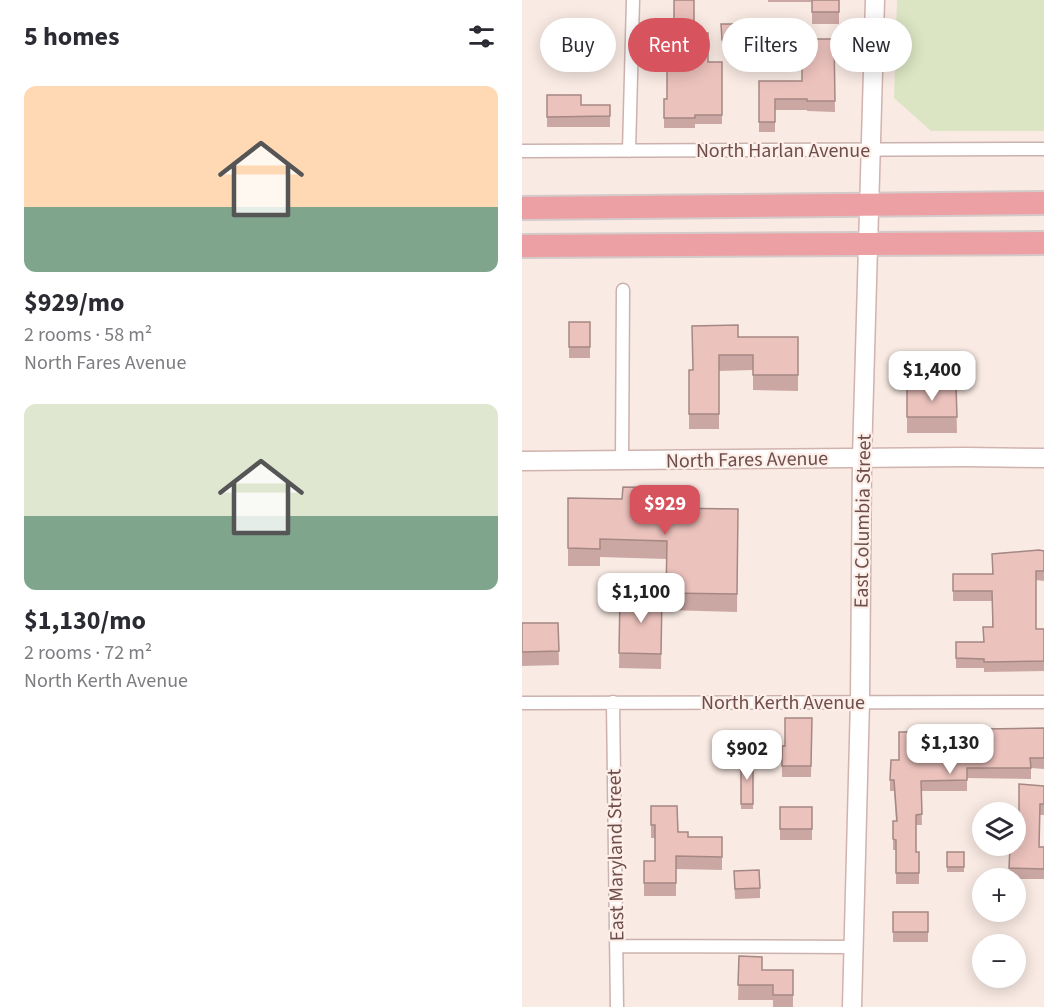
<!DOCTYPE html>
<meta charset="utf-8">
<style>
:root{--surface:#fff;--page:#f7f7f7;--text:#2b2b33;--muted:#7c7c81;--accent:#d7545e}
body{margin:0;font-family:"Source Sans 3",sans-serif;background:var(--page);color:var(--text);height:100vh;display:flex;flex-direction:column;font-size:22px;white-space:nowrap}
*{box-sizing:border-box;margin:0}
p{font-size:20px;color:var(--muted)}
.icon{flex:none;width:33px;height:33px;fill:none;stroke:currentColor;stroke-width:2;stroke-linecap:round;stroke-linejoin:round}
.map{position:relative;flex:1;overflow:hidden}
.side{display:flex;flex-direction:column;background:var(--surface);width:522px}
.side>*{flex:none}
.guide{position:absolute;left:18px;top:18px;width:414px;height:54px;display:flex;gap:12px}
.controls{position:absolute;left:450px;top:802px;display:grid;gap:12px}
.controls a{display:grid;place-items:center;width:54px;height:54px;border-radius:50%;background:var(--surface);box-shadow:0 3px 15px #0003;font-size:30px}
.price{position:absolute;translate:-50% -51px;padding:0 14px;border-radius:12px;background:#fff;color:#222;font-size:20px;line-height:39px;filter:drop-shadow(0 2px 3px #0008)}
.price::after{content:'';position:absolute;left:50%;top:36px;width:18px;height:14px;margin-left:-9px;background:inherit;clip-path:polygon(0 0,100% 0,50% 100%)}
.price.selected{background:var(--accent);color:#fff}
ul{padding:0;list-style:none}
li{display:grid;align-content:center;gap:12px;height:318px;padding:0 24px}
li span{display:grid;place-items:center;height:186px;border-radius:12px;color:#555}
li>.icon{margin-inline-start:auto}
span .icon{width:108px;height:108px;fill:#fffc;stroke-width:1}
li b{font-size:26px}
h2{display:flex;justify-content:space-between;align-items:center;height:72px;padding:0 24px;font-size:26px}
.chip{padding:0 21px;border-radius:27px;background:var(--surface);box-shadow:0 3px 15px #0003;font-size:21px;line-height:54px}
.chip.selected{background:var(--accent);color:#fff}
main{display:flex;flex:1;min-height:0}
.map>svg:first-child{display:block}
.green{fill:#dbe5c3}
.lines{fill:none;stroke-linecap:round;stroke-linejoin:round}
.street-casing{stroke:#cbb2ae;stroke-width:15}
.secondary-casing{stroke:#d0b3ad;stroke-width:21}
.highway-casing{stroke:#d4cac9;stroke-width:26}
.street{stroke:#fff;stroke-width:12}
.secondary{stroke:#fff;stroke-width:18}
.highway{stroke:#eda0a3;stroke-width:22}
.wall{fill:#cba7a3}
.building{fill:#ecc2bd;stroke:#a58884;stroke-width:1.5}
.labels{text-anchor:middle;stroke-width:4.5;stroke-linejoin:round;paint-order:stroke}
.street-label{font-size:20px;fill:#6e4e4c;stroke:#fdeee8}
</style>
<main>
<section class="side">
<h2>5 homes<svg class="icon" aria-label="filters" viewBox="0 0 24 24"><path d="M4 7h16M4 17h16"/><circle cx="9" cy="7" r="2"/><circle cx="15" cy="17" r="2"/></svg></h2>
<ul>
<li><span style="background:linear-gradient(#ffd9b3 65%,#7fa58c 0)"><svg class="icon" aria-label="home" viewBox="0 0 24 24"><path d="M3 11l9-7 9 7M6 9v11h12V9"/></svg></span><div><b>$929/mo</b><p>2 rooms · 58 m²</p><p>North Fares Avenue</p></div></li>
<li><span style="background:linear-gradient(#dfe7d0 60%,#7fa58c 0)"><svg class="icon" aria-label="home" viewBox="0 0 24 24"><path d="M3 11l9-7 9 7M6 9v11h12V9"/></svg></span><div><b>$1,130/mo</b><p>2 rooms · 72 m²</p><p>North Kerth Avenue</p></div></li>
</ul>
</section>
<div class="map">
<svg width="522" height="1007" viewBox="0 0 522 1007">
<rect width="100%" height="100%" fill="#f9eae3"/>
<path class="green" d="M375,0H522V131H409L372,98Z"/>
<g class="lines">
<defs>
<path id="street" d="M0,151L522,149
M107,151L111,0
M100,461L101,290
M91,702L95,1007
M0,703L522,702
M94,946L331,947"/>
<path id="secondary" d="M0,461L444,457L522,458
M330,1007L338,701L340,458L353,0"/>
<path id="highway" d="M0,208L522,203
M0,246L522,243"/>
</defs>
<use href="#street" class="street-casing"/>
<use href="#secondary" class="secondary-casing"/>
<use href="#highway" class="highway-casing"/>
<use href="#street" class="street"/>
<use href="#secondary" class="secondary"/>
<use href="#highway" class="highway"/>
</g>
<path class="wall" d="M246,0H317V24H290V2H246Z
M199,24H217V45H200Z
M152,28H172L186,62H200V124H173V128H142V99H145L147,64Z
M312,39L313,112L285,111V110H253V132H237V81H280Z
M25,95L59,105H88V127H25Z
M47,322H68V358H47Z
M216,337H276V391L231,390V370L197,371V429H167V370H171Z
M385,386H434L435,433H385Z
M46,498L144,508L216,509L215,612L144,610L145,559L78,557V566H46Z
M522,551V581L514,580V629H522V671L462,672V668H434V642H462L470,627V601H431V574H470V554Z
M98,595H140L139,669L97,668Z
M0,623H36L37,665L0,666Z
M290,718L289,777H260V746H263Z
M522,728V769L509,768V779L445,778V791H399L400,825H394V852H397V884H374V850H371V839L374,821L372,791H368V780L377,760L406,758L433,759L460,740Z
M219,758H231V809H219Z
M522,786V815H518L517,847H522V879H487L488,847H494L497,819Z
M129,806L156,832L166,837H200V870L154,869V896H122V861H133V838H129Z
M258,807H290V840H258Z
M425,852H442V872H425Z
M212,871L238,888V898L213,899Z
M371,912H406V942H371Z
M217,956L240,970H271V1007H251V1000H216Z"/>
<path class="building" d="M152,0H172V28H174V33H186V62H200V115H173V118H142V99H145V64H147V29L152,28Z
M290,0H317V12H290Z
M199,24H217V40H200Z
M280,39H312L313,101H285V99H253V122H237V81H280Z
M25,95H59V105H88V116L25,117Z
M47,322H68V347H47Z
M216,325V337H276V375H231V355H197V414H167V370H171L170,326Z
M385,386H434L435,417H385Z
M101,487L144,488L143,508L216,509L215,594L144,593L145,541L78,539V549L46,548V498L100,499Z
M517,550L522,551V571H514V629H522V661L462,662V659L434,658V642H462L461,627H471L470,591H431V574H471L470,554Z
M98,595H140L139,654L97,653Z
M0,623H36L37,651L0,652Z
M263,718H290L289,766H260V746H263Z
M522,728V758H508L509,768H445V780L399,781L400,814L394,815V852H397V873H374V840L371,839V821H375L372,780H368L369,760H377V732H406V758L433,759L434,740H460V729Z
M219,758H231V804H219Z
M497,784L522,786V804H518L517,847H522V869L487,868L488,847H494V819H497Z
M129,806H155L156,832H166V837H200V857L154,856V883H122V861H133V825H129Z
M258,807H290V829H258Z
M425,852H442V867H425Z
M237,870L238,888L213,889L212,871Z
M371,912H406V932H371Z
M217,956L240,957V970H271V995H251V985H216Z"/>
<g class="labels">
<g class="street-label">
<text x="261" y="157">North Harlan Avenue</text>
<text transform="translate(225 459) rotate(-1)" y="7">North Fares Avenue</text>
<text transform="translate(340 521) rotate(-89)" y="7">East Columbia Street</text>
<text x="261" y="709">North Kerth Avenue</text>
<text transform="translate(93 855) rotate(-91)" y="7">East Maryland Street</text>
</g>
</g>
</svg>
<div class="controls">
<a><svg class="icon" aria-label="layers" viewBox="0 0 24 24"><path d="M12 4l9 5-9 5-9-5zM3 14l9 5 9-5"/></svg></a>
<a>+</a>
<a>−</a>
</div>
<b class="price" style="left:410px;top:402px">$1,400</b>
<b class="price selected" style="left:143px;top:536px">$929</b>
<b class="price" style="left:119px;top:624px">$1,100</b>
<b class="price" style="left:428px;top:775px">$1,130</b>
<b class="price" style="left:225px;top:781px">$902</b>
<div class="guide">
<a class="chip">Buy</a>
<a class="chip selected">Rent</a>
<a class="chip">Filters</a>
<a class="chip">New</a>
</div>
</div>
</main>
